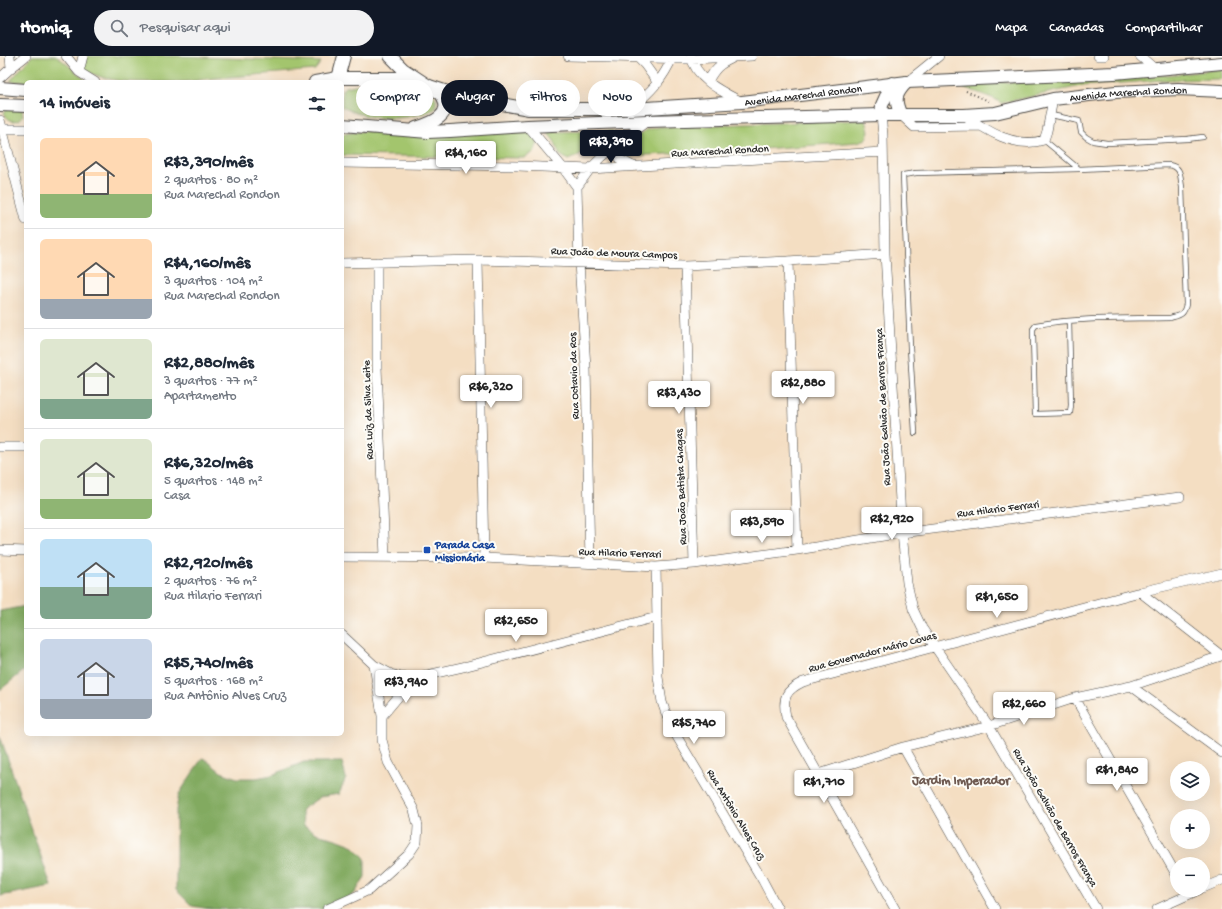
<!DOCTYPE html>
<html lang="pt">
<meta charset="utf-8">
<style>
:root{--surface:#fff;--page:#f2f2f3;--text:#1f2937;--muted:#747a83;--line:#e0e1e3;--accent:#111827}
body{margin:0;font-family:"Gochi Hand",sans-serif;background:var(--page);color:var(--text);height:100vh;display:flex;flex-direction:column;font-size:15px;white-space:nowrap}
*{box-sizing:border-box;margin:0}
p{font-size:13px;color:var(--muted)}
.icon{flex:none;width:22px;height:22px;fill:none;stroke:currentColor;stroke-width:2;stroke-linecap:round;stroke-linejoin:round}
.map{position:relative;flex:1;overflow:hidden}
.side{position:absolute;left:24px;top:24px;width:320px;height:656px;display:flex;flex-direction:column;background:var(--surface);border-radius:6px;box-shadow:0 4px 16px #0002}
.side>*{flex:none}
.top-card{position:absolute;left:356px;top:24px;width:380px;height:36px;display:flex;gap:8px}
.fabs{position:absolute;left:1170px;top:705px;display:grid;gap:8px}
.fabs a{display:grid;place-items:center;width:40px;height:40px;border-radius:50%;background:var(--surface);box-shadow:0 4px 16px #0002;font-size:20px}
.price{position:absolute;translate:-50% -34px;padding:0 9px;border-radius:4px;background:#fff;color:#222;font-size:13px;line-height:26px;filter:drop-shadow(0 1px 2px #0008)}
.price::after{content:'';position:absolute;left:50%;top:24px;width:12px;height:9px;margin-left:-6px;background:inherit;clip-path:polygon(0 0,100% 0,50% 100%)}
.price.selected{background:var(--accent);color:#fff}
ul{padding:0;list-style:none}
li{display:flex;align-items:center;gap:12px;height:100px;padding:0 16px}
li+li{border-top:1px solid var(--line)}
li span{display:grid;place-items:center;flex:none;width:112px;height:80px;border-radius:6px;color:#555}
li>.icon{margin-inline-start:auto}
span .icon{width:48px;height:48px;fill:#fffc;stroke-width:1}
li b{font-size:17px}
h2{display:flex;justify-content:space-between;align-items:center;height:48px;padding:0 16px;font-size:17px}
.chip{padding:0 14px;border-radius:18px;background:var(--surface);box-shadow:0 4px 16px #0002;font-size:14px;line-height:36px}
.chip.selected{background:var(--accent);color:#fff}
header{display:flex;align-items:center;gap:24px;box-sizing:border-box;height:56px;padding:0 20px;background:var(--accent);color:#fff}
header strong{font-size:19px}
nav{display:flex;gap:22px;margin-inline-start:auto;font-size:14px}
.search{width:280px;height:36px;background:var(--page);display:flex;align-items:center;gap:10px;box-sizing:border-box;padding:0 14px;border-radius:22px;color:var(--muted);font-size:15px}
.map>svg:first-child{display:block}
.green{fill:#a3c56d;stroke:#67784c}
.forest{fill:#82aa60;stroke:#566a46}
.lines{fill:none;stroke-linecap:round;stroke-linejoin:round}
.service-casing{stroke:#494642;stroke-width:6}
.minor-casing{stroke:#494642;stroke-width:10}
.secondary-casing{stroke:#494642;stroke-width:14}
.path{stroke:#494642;stroke-width:2;stroke-dasharray:1 3;stroke-linecap:butt}
.service{stroke:#fff;stroke-width:4.5}
.minor{stroke:#fff;stroke-width:9}
.secondary{stroke:#fff;stroke-width:12}
.transit-dot{fill:#1a4fb4;stroke:#fdfcf7;stroke-width:1.5}
.labels{text-anchor:middle;stroke-width:4;stroke-linejoin:round;paint-order:stroke}
.street-label{font-size:11px;fill:#2b2b2b;stroke:#fdfcf7}
.transit-label{font-size:11px;font-weight:bold;fill:#164399;stroke:#fdfcf7;text-anchor:start}
.quarter-label{font-size:13px;font-weight:bold;fill:#6f5b52;stroke:#fdfcf7}
</style>
<header>
<strong>Homiq</strong>
<div class="search"><svg class="icon" aria-label="search" viewBox="0 0 24 24"><circle cx="10" cy="10" r="6"/><path d="M15 15l6 6"/></svg>Pesquisar aqui</div>
<nav><a>Mapa</a><a>Camadas</a><a>Compartilhar</a></nav>
</header>
<div class="map">
<svg width="1222" height="853" viewBox="0 0 1222 853">
<rect width="100%" height="100%" fill="#fdfcf7"/>
<filter id="ink" filterUnits="userSpaceOnUse"><feTurbulence type="fractalNoise" baseFrequency=".025" numOctaves="2"/><feDisplacementMap in="SourceGraphic" scale="8" xChannelSelector="R" yChannelSelector="G"/><feConvolveMatrix kernelMatrix="1 2 1 2 8 2 1 2 1" color-interpolation-filters="sRGB"/></filter>
<filter id="wash" filterUnits="userSpaceOnUse"><feTurbulence type="fractalNoise" baseFrequency=".012" numOctaves="4" result="noise"/><feDisplacementMap in="SourceGraphic" scale="16" xChannelSelector="R" yChannelSelector="G"/><feGaussianBlur stdDeviation="0.9" result="paint"/><feColorMatrix in="noise" values="0 0 0 0 0 0 0 0 0 0 0 0 0 0 0 0 0 1.4 0 .05"/><feComposite in="paint" operator="in"/></filter>
<g filter="url(#wash)">
<rect width="100%" height="100%" fill="#f4dec2"/>
<path class="green" d="M32,0H57L88,26H26L10,25Z
M87,0H176L321,6L315,14L205,23C190,26 176,26 161,26C134,26 107,27 83,13Z
M1222,13V23L1163,24L1081,30L1001,47L995,43L955,28C1044,25 1134,25 1222,13Z
M371,26C386,27 430,27 436,43C437,47 435,49 435,53C413,63 383,65 360,58C354,57 348,53 342,51V34L345,31Z
M8,53H22L23,60C18,68 7,66 4,56Z
M866,64L869,75L866,83L858,86L748,94L627,100L623,92L628,86L646,74L659,71Z
M366,75L530,76L538,86L534,96L524,102L342,99V78Z
M614,75C600,87 585,97 568,104L559,98L555,86L547,76Z"/>
<path class="forest" d="M26,550V613L0,634V555Z
M0,680L51,830L0,840Z
M202,702L205,703L221,716L237,722H256L272,719L304,706H342L346,722L339,738L320,741L301,754L304,770L320,779L336,783L352,789L365,802V821L355,837L334,853H210L192,850L176,834V754L179,738Z"/>
</g>
<g filter="url(#ink)">
<g class="lines">
<defs>
<path id="service" d="M1051,59L1079,65L1081,76L1086,81L1093,85L1107,87L1187,83L1203,81
M1044,84L1079,113L1169,109C1182,111 1180,121 1182,131L1186,248C1184,259 1180,259 1170,262C1126,263 1079,261 1036,269L1033,273V279L1035,358L1070,357L1071,349L1069,265
M915,377L910,292L903,119L916,117L1079,113"/>
<path id="minor" d="M10,0L11,12
M66,0L79,16L95,26
M568,0L692,3L752,0
M691,0C696,24 723,36 742,46
M1098,0H1104
M1140,0L1156,14
M638,2L645,9L658,27
M79,16L83,0
M0,22L11,12L26,0
M708,25C715,13 718,9 731,3
M907,26L939,0
M631,53C650,36 663,24 673,0
M881,59L883,79L885,198L902,477L907,527L913,553L922,572L989,670L1096,853
M901,59L914,71L980,70
M964,59C987,75 1015,93 1044,84L1047,75L1053,43
M0,64L26,164
M528,70L563,112L577,131L579,207L586,311L590,507
M3,73H26
M618,88L617,98L621,104L633,110
M342,107L518,110L590,113L883,96
M577,131L590,113L602,101L647,65
M478,204L484,502
M788,205L797,494
M377,206V311L385,501
M342,207L478,204L685,210L788,205L885,198
M685,210L694,508
M0,391H26
M0,494L26,495
M342,501L484,502L656,511L694,508L797,494L902,477L1180,441
M656,511L658,621L662,646L670,669L763,825L778,853
M1140,536L1222,600
M374,609L391,618L401,621L414,622L467,610L657,561
M1131,630L1222,697
M1075,642L1177,820
M382,660L414,622
M903,691L995,853
M819,718L903,691L989,670L1075,642L1131,630L1221,600
M1203,832L1222,824
M327,853L354,841L369,834L409,798L417,786L418,770L414,754L388,706L382,684V660L374,609L342,579
M895,853L786,661C782,641 786,634 803,626L1140,536L1222,517
M1157,853L1199,834"/>
<g id="secondary">
<path d="M390,0L403,13L441,38C455,59 432,67 416,72"/>
<path id="s1" d="M315,26L338,22H401L429,30L463,41L529,53H631L742,46L907,26L1114,17L1222,7"/>
<path d="M337,26L344,0"/>
<path d="M0,32L26,34"/>
<path d="M0,49L26,50"/>
<path d="M881,59L882,49L892,27"/>
<path d="M901,59C894,44 895,38 907,26"/>
<path id="s2" d="M342,69L428,76L450,75L528,70L647,65L881,59H964L995,57L1053,43L1116,36L1178,33L1222,35"/>
</g>
</defs>
<use href="#service" class="service-casing"/>
<use href="#minor" class="minor-casing"/>
<use href="#secondary" class="secondary-casing"/>
<path class="path" d="M966,35L991,46"/>
<use href="#service" class="service"/>
<use href="#minor" class="minor"/>
<use href="#secondary" class="secondary"/>
</g>
</g>
<rect class="transit-dot" x="423" y="490" width="8" height="8" rx="2"/>
<g class="labels">
<g class="street-label">
<text dy="4" stroke="none"><textPath href="#s2" startOffset="789">Avenida Marechal Rondon</textPath></text>
<text dy="4" stroke="none"><textPath href="#s1" startOffset="493">Avenida Marechal Rondon</textPath></text>
<text transform="translate(720 94) rotate(-3)" y="4">Rua Marechal Rondon</text>
<text transform="translate(614 196) rotate(2)" y="4">Rua João de Moura Campos</text>
<text transform="translate(573 320) rotate(-92)" y="4">Rua Octavio da Ros</text>
<text transform="translate(882 351) rotate(-93)" y="4">Rua João Galvão de Barros França</text>
<text transform="translate(367 354) rotate(-92)" y="4">Rua Luiz da Silva Leite</text>
<text transform="translate(680 431) rotate(-92)" y="4">Rua João Batista Chagas</text>
<text transform="translate(998 452) rotate(-7)" y="4">Rua Hilario Ferrari</text>
<text transform="translate(620 496) rotate(2)" y="4">Rua Hilario Ferrari</text>
<text transform="translate(872 595) rotate(-15)" y="4">Rua Governador Mário Covas</text>
<text transform="translate(737 758) rotate(59)" y="4">Rua Antônio Alves Cruz</text>
<text transform="translate(1056 761) rotate(60)" y="4">Rua João Galvão de Barros França</text>
</g>
<g class="transit-label">
<text x="435" y="492">Parada Casa<tspan x="435" dy="13">Missionária</tspan></text>
</g>
<g class="quarter-label">
<text x="961" y="728">Jardim Imperador</text>
</g>
</g>
</svg>
<div class="fabs">
<a><svg class="icon" aria-label="layers" viewBox="0 0 24 24"><path d="M12 4l9 5-9 5-9-5zM3 14l9 5 9-5"/></svg></a>
<a>+</a>
<a>−</a>
</div>
<b class="price selected" style="left:611px;top:108px">R$3,390</b>
<b class="price" style="left:466px;top:119px">R$4,160</b>
<b class="price" style="left:803px;top:349px">R$2,880</b>
<b class="price" style="left:491px;top:353px">R$6,320</b>
<b class="price" style="left:679px;top:359px">R$3,430</b>
<b class="price" style="left:892px;top:485px">R$2,920</b>
<b class="price" style="left:762px;top:488px">R$3,590</b>
<b class="price" style="left:997px;top:563px">R$1,650</b>
<b class="price" style="left:516px;top:587px">R$2,650</b>
<b class="price" style="left:406px;top:648px">R$3,940</b>
<b class="price" style="left:1024px;top:670px">R$2,660</b>
<b class="price" style="left:694px;top:689px">R$5,740</b>
<b class="price" style="left:1117px;top:736px">R$1,840</b>
<b class="price" style="left:824px;top:748px">R$1,710</b>
<div class="top-card">
<a class="chip">Comprar</a>
<a class="chip selected">Alugar</a>
<a class="chip">Filtros</a>
<a class="chip">Novo</a>
</div>
<section class="side">
<h2>14 imóveis<svg class="icon" aria-label="filters" viewBox="0 0 24 24"><path d="M4 7h16M4 17h16"/><circle cx="9" cy="7" r="2"/><circle cx="15" cy="17" r="2"/></svg></h2>
<ul>
<li><span style="background:linear-gradient(#ffd9b3 70%,#8fb573 0)"><svg class="icon" aria-label="home" viewBox="0 0 24 24"><path d="M3 11l9-7 9 7M6 9v11h12V9"/></svg></span><div><b>R$3,390/mês</b><p>2 quartos · 80 m²</p><p>Rua Marechal Rondon</p></div></li>
<li><span style="background:linear-gradient(#ffd9b3 75%,#9aa5b1 0)"><svg class="icon" aria-label="home" viewBox="0 0 24 24"><path d="M3 11l9-7 9 7M6 9v11h12V9"/></svg></span><div><b>R$4,160/mês</b><p>3 quartos · 104 m²</p><p>Rua Marechal Rondon</p></div></li>
<li><span style="background:linear-gradient(#dfe7d0 75%,#7fa58c 0)"><svg class="icon" aria-label="home" viewBox="0 0 24 24"><path d="M3 11l9-7 9 7M6 9v11h12V9"/></svg></span><div><b>R$2,880/mês</b><p>3 quartos · 77 m²</p><p>Apartamento</p></div></li>
<li><span style="background:linear-gradient(#dfe7d0 75%,#8fb573 0)"><svg class="icon" aria-label="home" viewBox="0 0 24 24"><path d="M3 11l9-7 9 7M6 9v11h12V9"/></svg></span><div><b>R$6,320/mês</b><p>5 quartos · 148 m²</p><p>Casa</p></div></li>
<li><span style="background:linear-gradient(#bfe0f5 60%,#7fa58c 0)"><svg class="icon" aria-label="home" viewBox="0 0 24 24"><path d="M3 11l9-7 9 7M6 9v11h12V9"/></svg></span><div><b>R$2,920/mês</b><p>2 quartos · 76 m²</p><p>Rua Hilario Ferrari</p></div></li>
<li><span style="background:linear-gradient(#c9d6e8 75%,#9aa5b1 0)"><svg class="icon" aria-label="home" viewBox="0 0 24 24"><path d="M3 11l9-7 9 7M6 9v11h12V9"/></svg></span><div><b>R$5,740/mês</b><p>5 quartos · 168 m²</p><p>Rua Antônio Alves Cruz</p></div></li>
</ul>
</section>
</div>
